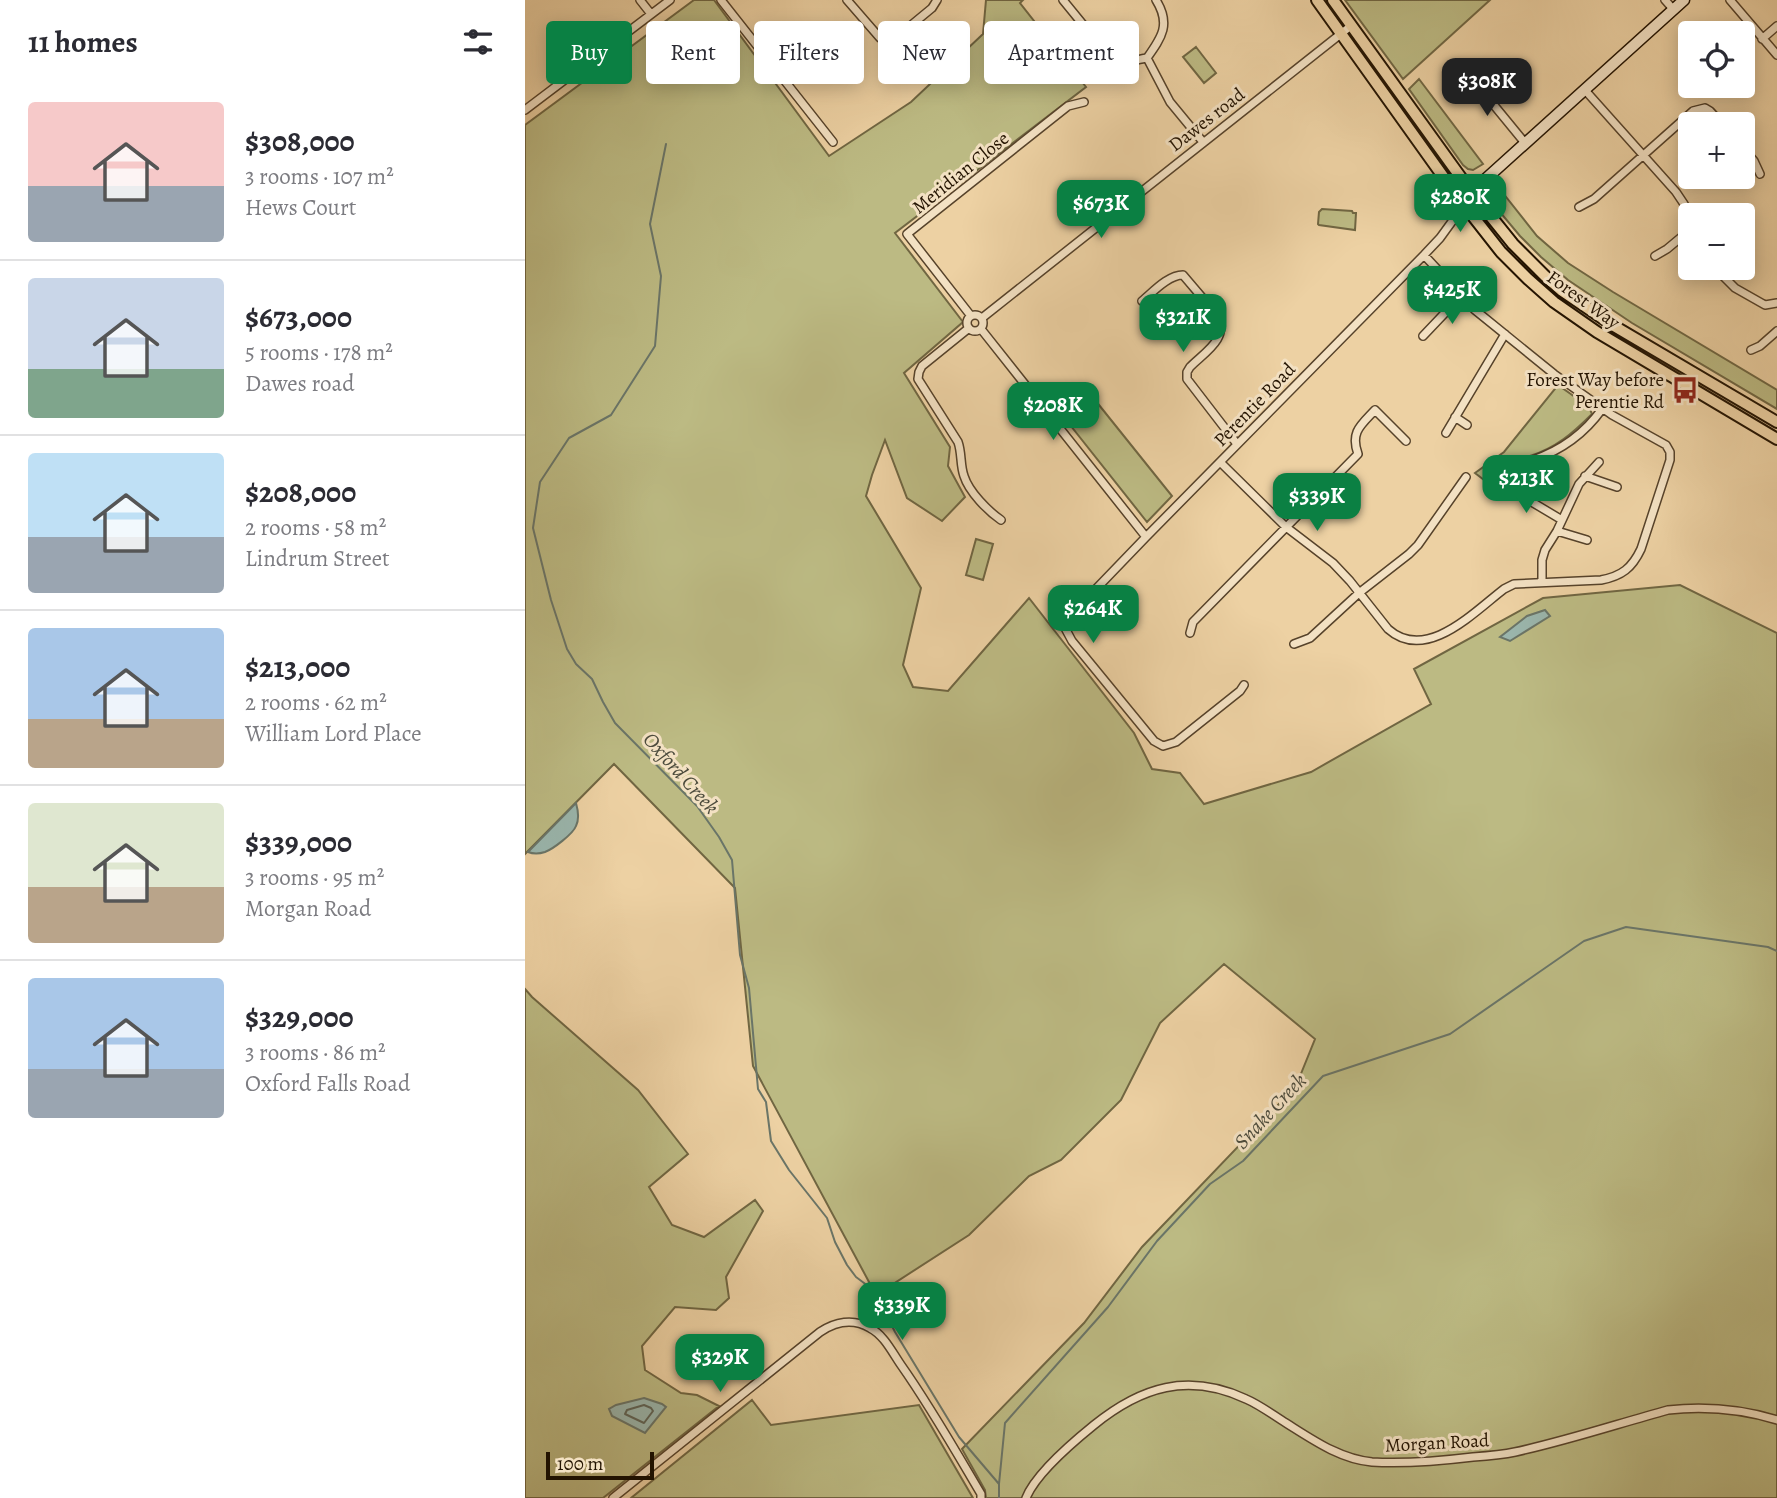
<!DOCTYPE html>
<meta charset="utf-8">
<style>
:root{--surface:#fff;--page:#f2f2f3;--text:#2b2b33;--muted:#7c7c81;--line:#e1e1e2;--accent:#0b8043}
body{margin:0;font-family:Alegreya,serif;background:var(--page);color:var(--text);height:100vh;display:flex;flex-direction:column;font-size:26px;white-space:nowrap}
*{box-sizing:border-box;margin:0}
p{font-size:23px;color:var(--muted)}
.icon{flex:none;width:38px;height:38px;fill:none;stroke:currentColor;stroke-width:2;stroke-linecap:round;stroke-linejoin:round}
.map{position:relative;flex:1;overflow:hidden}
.drawer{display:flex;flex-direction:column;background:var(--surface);width:525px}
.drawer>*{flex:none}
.guide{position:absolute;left:21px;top:21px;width:665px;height:63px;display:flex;gap:14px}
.controls{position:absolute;left:1153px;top:21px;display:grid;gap:14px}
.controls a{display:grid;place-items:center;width:77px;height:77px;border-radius:7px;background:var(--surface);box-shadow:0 4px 18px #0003;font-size:35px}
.scale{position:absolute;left:21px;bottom:18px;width:108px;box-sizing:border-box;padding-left:7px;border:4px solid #231301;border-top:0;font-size:19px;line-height:24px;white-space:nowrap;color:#231301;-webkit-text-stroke:5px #f3e1c3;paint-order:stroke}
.price{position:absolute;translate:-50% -60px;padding:0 16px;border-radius:14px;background:var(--accent);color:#fff;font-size:23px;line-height:46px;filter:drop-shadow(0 2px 4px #0008)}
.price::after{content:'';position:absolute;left:50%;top:42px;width:21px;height:16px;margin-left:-10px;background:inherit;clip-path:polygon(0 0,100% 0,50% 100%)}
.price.on{background:#222;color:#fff}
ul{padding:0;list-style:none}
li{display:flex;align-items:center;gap:21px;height:175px;padding:0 28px}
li+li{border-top:2px solid var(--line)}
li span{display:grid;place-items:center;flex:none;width:196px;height:140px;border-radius:7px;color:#555}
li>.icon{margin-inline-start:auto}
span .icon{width:84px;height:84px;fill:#fffc;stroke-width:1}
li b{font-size:30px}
h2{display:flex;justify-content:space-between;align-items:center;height:84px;padding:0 28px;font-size:30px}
.pill{padding:0 24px;border-radius:7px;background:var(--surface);box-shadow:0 4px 18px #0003;font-size:24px;line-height:63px}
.pill.on{background:var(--accent);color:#fff}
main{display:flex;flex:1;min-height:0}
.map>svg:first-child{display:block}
.green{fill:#bcba83;stroke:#706642;stroke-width:2}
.water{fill:#9ab6ad;stroke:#6a7568;stroke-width:2}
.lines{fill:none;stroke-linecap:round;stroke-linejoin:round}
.shore{stroke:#5e6457;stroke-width:2}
.stream{stroke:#6a7568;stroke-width:2}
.street-casing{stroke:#56422a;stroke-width:10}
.secondary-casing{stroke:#231301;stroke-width:13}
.primary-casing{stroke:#231301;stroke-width:14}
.street{stroke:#f3e1c3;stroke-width:7}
.secondary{stroke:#f3e1c3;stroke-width:10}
.primary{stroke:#edd1a3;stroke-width:10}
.labels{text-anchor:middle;stroke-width:6;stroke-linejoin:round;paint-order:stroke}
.street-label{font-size:19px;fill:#231301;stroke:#f3e1c3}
.poi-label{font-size:19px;fill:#231301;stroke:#f3e1c3;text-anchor:end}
.water-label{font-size:21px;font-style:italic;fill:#4d4c3d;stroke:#f3e1c3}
</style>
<main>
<section class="drawer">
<h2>11 homes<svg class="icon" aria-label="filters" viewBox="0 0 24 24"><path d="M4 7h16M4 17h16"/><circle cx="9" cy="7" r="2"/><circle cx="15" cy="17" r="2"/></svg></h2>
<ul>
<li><span style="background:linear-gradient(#f6c9c9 60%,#9aa5b1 0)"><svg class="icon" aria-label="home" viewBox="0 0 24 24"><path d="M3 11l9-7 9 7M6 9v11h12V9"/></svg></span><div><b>$308,000</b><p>3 rooms · 107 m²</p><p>Hews Court</p></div></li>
<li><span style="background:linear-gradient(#c9d6e8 65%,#7fa58c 0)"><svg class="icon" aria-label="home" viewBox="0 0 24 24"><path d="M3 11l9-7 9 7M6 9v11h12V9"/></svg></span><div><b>$673,000</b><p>5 rooms · 178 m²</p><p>Dawes road</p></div></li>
<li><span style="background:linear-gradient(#bfe0f5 60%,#9aa5b1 0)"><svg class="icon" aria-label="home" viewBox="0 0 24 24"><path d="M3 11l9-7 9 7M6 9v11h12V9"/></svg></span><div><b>$208,000</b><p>2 rooms · 58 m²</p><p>Lindrum Street</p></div></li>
<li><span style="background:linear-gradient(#a9c7e8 65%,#b9a48a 0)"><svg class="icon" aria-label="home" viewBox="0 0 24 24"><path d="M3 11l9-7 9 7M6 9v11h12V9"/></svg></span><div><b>$213,000</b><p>2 rooms · 62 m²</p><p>William Lord Place</p></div></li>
<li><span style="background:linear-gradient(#dfe7d0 60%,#b9a48a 0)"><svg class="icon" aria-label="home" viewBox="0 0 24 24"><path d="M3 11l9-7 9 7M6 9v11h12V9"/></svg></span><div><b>$339,000</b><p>3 rooms · 95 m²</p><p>Morgan Road</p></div></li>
<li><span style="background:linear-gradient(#a9c7e8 65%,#9aa5b1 0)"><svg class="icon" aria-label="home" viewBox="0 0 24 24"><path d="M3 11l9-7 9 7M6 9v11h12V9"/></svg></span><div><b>$329,000</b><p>3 rooms · 86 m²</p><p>Oxford Falls Road</p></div></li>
</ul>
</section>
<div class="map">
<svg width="1252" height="1498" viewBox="0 0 1252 1498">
<rect width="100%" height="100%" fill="#edd1a3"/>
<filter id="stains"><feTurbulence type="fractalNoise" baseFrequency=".00286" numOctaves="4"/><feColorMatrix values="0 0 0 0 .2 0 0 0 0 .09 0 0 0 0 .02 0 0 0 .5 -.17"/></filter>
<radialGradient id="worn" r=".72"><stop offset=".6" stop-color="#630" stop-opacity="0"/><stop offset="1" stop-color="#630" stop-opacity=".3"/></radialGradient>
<path class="green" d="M169,0H189L304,156L386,102L458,34L461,0H498L495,3L561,87L370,233L438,322L379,373L425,447L423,466L440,497L417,521L382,498L360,440L347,475L341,496L396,588L378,665L388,687L423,691L504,598L609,733L627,769L655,773L679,804L786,772L906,704L889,669L1018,598L1155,585L1252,633V1498H461L460,1490L437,1449L559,1323L617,1247L771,1086L790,1039L699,964L635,1023L596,1100L536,1160L504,1176L444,1235L351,1295L228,1066L210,888L89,764L0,854V125Z
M820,0H965L878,79Z
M671,47L691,73L679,83L658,57Z
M894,79L958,164L948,170L943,169L938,165L884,89Z
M970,183L1012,236L1043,263L1088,292L1252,390V409L1107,323L1043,280L1016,257L995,236L969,205L962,191Z
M797,209L827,211L828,213H831L830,230L794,225L793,224L794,212Z
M1033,385L1064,407L1067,414C1048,433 1031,448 1005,456L1007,464H1011V467L1003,481L997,478L991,486L980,481L972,490L950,473L979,452Z
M566,395L647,496L622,522L538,416Z
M451,539L468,544L458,580L441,575Z
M0,989L7,997L113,1090L163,1154L124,1187L147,1225L179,1237L230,1200L238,1211L201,1277L204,1298L191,1310L150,1307L117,1346L120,1370L156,1393L172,1395L194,1406L78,1498H0Z
M227,1400L246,1425L394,1405L448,1498H106Z"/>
<path class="water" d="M1020,610L1025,616L985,641L975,637L1002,616Z
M51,803C53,810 54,820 51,826C48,834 28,849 20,852C14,854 8,854 3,852Z
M119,1398L137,1404L141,1407L120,1433L87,1416L84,1409L91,1405Z"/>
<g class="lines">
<path class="shore" d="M119,1405L126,1408L128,1411L119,1423L100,1414L102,1410Z"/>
<path class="stream" d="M141,144L125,224L136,276L130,346L86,415L44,438L15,482L8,528L26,600L42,649L51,664L67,679L78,702L90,723L172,806L194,837L207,860L215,955L224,988L233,1089L241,1102L246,1141L264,1170L302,1218L310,1242L322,1265L331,1277L343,1286L355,1302L370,1332L434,1437L474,1484V1498
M474,1484L480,1423L583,1307L632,1241L685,1184L718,1161L798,1076L925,1034L1059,941L1101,927L1243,947L1252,951"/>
<defs>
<path id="street" d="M115,0L126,14
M196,0L308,142
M322,0L355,38L360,40L367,41L407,8L412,0
M538,0L587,60C597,67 611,59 622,58C637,37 646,24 631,0
M1140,0L1148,9
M1205,0L1252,55
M1237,39L1252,26
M622,58L645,102L678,142
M945,76L1000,143
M1059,89L1151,192L1159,204L1166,220
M0,110L145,0
M1218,148L1229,161L1235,174
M1054,207L1069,199L1168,111L1180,108L1185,111L1197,124
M1130,256L1142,249L1166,229
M1190,268L1210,288L1240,305L1252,303
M617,301C628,292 643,275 658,275L692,315C705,338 680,352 665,367L662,372V379L712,444
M442 323a8 8 0 1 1 16 0a8 8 0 1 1-16 0Z
M446,316L382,234L543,106L559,102
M457,318L827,25
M444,328L397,366L394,372L393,379L433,442C437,453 435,465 439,476C444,492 463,511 476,520
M456,329L621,537
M898,336L936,296
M1226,350L1235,346L1252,331
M930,417L942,425
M921,433L980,334
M1008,460C1037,450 1060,433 1077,409
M695,462L761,527L808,563L825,581L863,629C901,663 949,612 979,589L989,584L1076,580C1097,576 1107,568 1116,549L1145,460V452L1141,445L1087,415L1029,374L950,310L899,255
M1060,476L1092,487
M980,486L1037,520
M1032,531L1062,540
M1017,582V560L1020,550L1032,531L1054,484L1074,462
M665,633L668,622L833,454C825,432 836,425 850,410L881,441
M769,644L785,638L834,593L884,554L893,545L941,477
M719,685L715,691L651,742L638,746L629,741L547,641L540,628L543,618L621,537L899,255L915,238L939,205
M88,1498L295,1332C310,1322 328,1318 345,1328C359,1335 367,1352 376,1365C405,1406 430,1450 456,1494V1498
M501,1498C511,1473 548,1442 569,1425C616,1387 663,1372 721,1399C735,1405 748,1415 761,1423C788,1440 815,1459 847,1462C881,1464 915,1461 948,1457C962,1456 976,1455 990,1452C1041,1441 1092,1424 1143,1410C1180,1406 1216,1409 1252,1420"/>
<path id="secondary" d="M939,205L954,185L1159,0"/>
<path id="primary" d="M792,0L932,196L976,252L1003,279L1029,302L1072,332L1252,439
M808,0L947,193L988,244L1020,276L1036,290L1089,326L1252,422"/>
</defs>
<use href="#street" class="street-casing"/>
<use href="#secondary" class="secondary-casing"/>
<use href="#primary" class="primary-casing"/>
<use href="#street" class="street"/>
<use href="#secondary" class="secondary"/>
<use href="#primary" class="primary"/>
</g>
<defs>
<symbol id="bus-bare" viewBox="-9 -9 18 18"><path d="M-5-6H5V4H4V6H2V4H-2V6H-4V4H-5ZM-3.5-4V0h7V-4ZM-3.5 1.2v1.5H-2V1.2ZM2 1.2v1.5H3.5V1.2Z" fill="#8f2418" stroke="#f3e1c3" stroke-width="2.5" paint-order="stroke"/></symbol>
</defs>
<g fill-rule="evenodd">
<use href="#bus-bare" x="1141" y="371" width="38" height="38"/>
</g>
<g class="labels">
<g class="street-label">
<text transform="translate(681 119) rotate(-38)" y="7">Dawes road</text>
<text transform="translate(435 172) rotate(-39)" y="7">Meridian Close</text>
<text transform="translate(1059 299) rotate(36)" y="7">Forest Way</text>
<text transform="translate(729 404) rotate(-46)" y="7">Perentie Road</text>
<text transform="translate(912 1442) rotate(-3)" y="7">Morgan Road</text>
</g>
<g class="poi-label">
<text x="1139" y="386">Forest Way before<tspan x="1139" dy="22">Perentie Rd</tspan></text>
</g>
<g class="water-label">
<text transform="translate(156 773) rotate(48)" y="7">Oxford Creek</text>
<text transform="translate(745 1111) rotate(-47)" y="7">Snake Creek</text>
</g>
</g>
<rect width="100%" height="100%" filter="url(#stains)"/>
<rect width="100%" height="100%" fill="url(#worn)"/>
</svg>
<div class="controls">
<a><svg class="icon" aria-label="locate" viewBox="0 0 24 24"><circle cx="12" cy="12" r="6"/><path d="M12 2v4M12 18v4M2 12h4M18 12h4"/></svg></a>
<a>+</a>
<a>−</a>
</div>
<div class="scale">100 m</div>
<b class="price on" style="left:962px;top:118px">$308K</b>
<b class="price" style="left:935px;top:234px">$280K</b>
<b class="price" style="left:576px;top:240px">$673K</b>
<b class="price" style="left:927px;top:326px">$425K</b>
<b class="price" style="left:658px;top:354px">$321K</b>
<b class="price" style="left:528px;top:442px">$208K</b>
<b class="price" style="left:1001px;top:515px">$213K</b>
<b class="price" style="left:792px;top:533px">$339K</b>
<b class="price" style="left:568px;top:645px">$264K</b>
<b class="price" style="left:377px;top:1342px">$339K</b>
<b class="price" style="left:195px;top:1394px">$329K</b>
<div class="guide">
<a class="pill on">Buy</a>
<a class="pill">Rent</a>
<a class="pill">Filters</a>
<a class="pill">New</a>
<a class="pill">Apartment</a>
</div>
</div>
</main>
